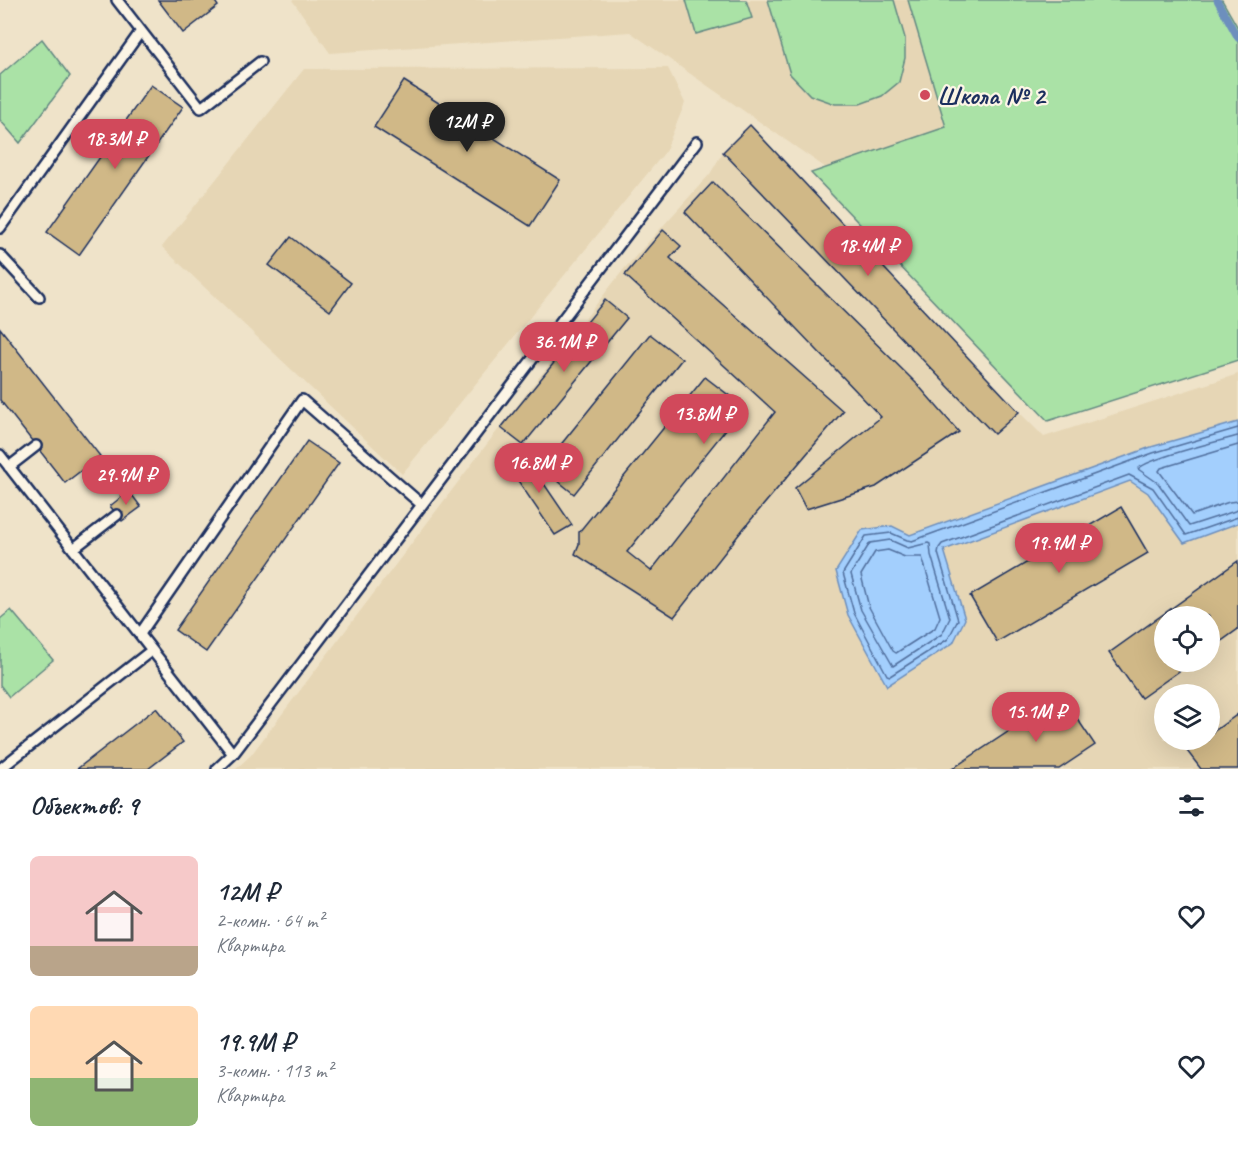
<!DOCTYPE html>
<html lang="ru">
<meta charset="utf-8">
<style>
:root{--surface:#fff;--page:#f2f2f3;--text:#1f2937;--muted:#747a83;--accent:#d1495b}
body{margin:0;font-family:Caveat,sans-serif;background:var(--page);color:var(--text);height:100vh;display:flex;flex-direction:column;font-size:22px;white-space:nowrap}
*{box-sizing:border-box;margin:0}
p{font-size:20px;color:var(--muted)}
.icon{flex:none;width:33px;height:33px;fill:none;stroke:currentColor;stroke-width:2;stroke-linecap:round;stroke-linejoin:round}
.map{position:relative;height:769px;overflow:hidden}
.drawer{display:flex;flex-direction:column;background:var(--surface);flex:1}
.drawer>*{flex:none}
.fabs{position:absolute;left:1154px;top:606px;display:grid;gap:12px}
.fabs a{display:grid;place-items:center;width:66px;height:66px;border-radius:50%;background:var(--surface);box-shadow:0 6px 24px #0002;font-size:30px}
.price{position:absolute;translate:-50% -51px;padding:0 14px;border-radius:21px;background:var(--accent);color:#fff;font-size:20px;line-height:39px;filter:drop-shadow(0 2px 3px #0008)}
.price::after{content:'';position:absolute;left:50%;top:36px;width:18px;height:14px;margin-left:-9px;background:inherit;clip-path:polygon(0 0,100% 0,50% 100%)}
.price.selected{background:#222;color:#fff}
ul{padding:0;list-style:none}
li{display:flex;align-items:center;gap:18px;height:150px;padding:0 30px}
li span{display:grid;place-items:center;flex:none;width:168px;height:120px;border-radius:9px;color:#555}
li>.icon{margin-inline-start:auto}
span .icon{width:72px;height:72px;fill:#fffc;stroke-width:1}
li b{font-size:26px}
h2{display:flex;justify-content:space-between;align-items:center;height:72px;padding:0 30px;font-size:26px}
.map>svg:first-child{display:block}
.built{fill:#e6d6b5;fill-rule:evenodd}
.green{fill:#aae2a6;stroke:#628882;stroke-width:1.5}
.water{fill:#a3cffd;stroke:#6d8fbd;stroke-width:1.5}
.lines{fill:none;stroke-linecap:round;stroke-linejoin:round}
.shore{stroke:#516f9e;stroke-width:1.5}
.stream{stroke:#6d8fbd;stroke-width:7}
.building{fill:#d0b887;stroke:#1b2f5e;stroke-width:1.5}
.lane-casing{stroke:#1b2f5e;stroke-width:14}
.lane{stroke:#fcf5e5;stroke-width:9}
.poi-dot{fill:#d1495b;stroke:#fcf5e5;stroke-width:2}
.labels{text-anchor:middle;stroke-width:4.5;stroke-linejoin:round;paint-order:stroke}
.poi-label{font-size:26px;font-weight:bold;fill:#1b2f5e;stroke:#fcf5e5;text-anchor:start}
</style>
<div class="map">
<svg width="1238" height="769" viewBox="0 0 1238 769">
<rect width="100%" height="100%" fill="#efe3c9"/>
<filter id="ink" filterUnits="userSpaceOnUse"><feTurbulence type="fractalNoise" baseFrequency=".0167" numOctaves="2"/><feDisplacementMap in="SourceGraphic" scale="12" xChannelSelector="R" yChannelSelector="G"/><feConvolveMatrix kernelMatrix="1 2 1 2 8 2 1 2 1" color-interpolation-filters="sRGB"/></filter>
<g filter="url(#ink)">
<path class="built" d="M292,0H1118L868,197L630,32L330,53Z
M668,68L685,103L665,152L402,474L162,247L304,69Z
M750,125L1019,412L1044,437L1238,374V769H236L251,755L487,444L624,269L710,174L723,152ZM1164,616H1209V662H1164ZM1164,694H1209V740H1164Z"/>
<path class="green" d="M686,0H746L752,18L696,34Z
M768,0H894L905,38V58L899,82L882,96L860,104H835L810,95L790,74Z
M908,0H1222L1238,28V360L1048,421L811,173L946,127Z
M42,39L70,76L20,143L0,120V75Z
M11,610L53,660L9,697L0,685V619Z"/>
<path class="water" d="M1238,422V523L1184,543L1148,493L1130,481L944,550L965,619L953,643L887,686L848,615L836,571L862,530L892,526L910,535L1151,447Z"/>
<g class="lines">
<path class="shore" d="M1238,428L1153,453L912,541L907,540L891,533L866,536L843,573L854,613L887,675L890,676L948,639L958,620L938,553L939,548L942,544L1129,475L1153,488L1186,535L1238,517
M1238,436C1219,441 1148,458 1138,469L1158,483L1189,526L1238,510
M1238,445L1161,468L1159,471L1192,515L1229,502L1238,501
M890,540L908,548L928,543L930,544L931,555L950,618L942,634L893,666L861,610L851,574L870,543Z
M888,550L905,557H922L940,617L935,628L896,653L893,651L869,607L861,575L875,552Z"/>
<path class="stream" d="M1217,0L1238,38"/>
</g>
<path class="building" d="M158,0H214L218,6L183,33Z
M404,81L560,180L530,226L374,127Z
M151,85L183,107L79,255L47,232Z
M750,125L1019,412L994,434L723,152Z
M713,182L917,384L959,432L876,487L806,509L795,488L881,417L685,212Z
M663,230L681,246L670,258L843,411L744,528L674,617L575,554L579,544V532L705,377L744,407L627,552L651,571L775,412L625,275Z
M291,237L351,283L330,311L269,265Z
M605,300L627,318L523,445L501,428Z
M0,328L100,456L65,483L0,400Z
M650,334L682,359L574,494L542,468Z
M307,441L339,463L206,652L175,630Z
M523,453L572,525L555,535L506,463Z
M129,491L141,507L122,521L110,506Z
M1121,507L1148,553L997,642L970,596Z
M1238,561V629L1209,650V616H1164V662H1192L1141,698L1109,653Z
M1062,696L1095,745L1059,769H952Z
M156,708L183,742L148,769H77Z
M1238,714V769H1201L1187,751L1203,740H1209V735Z"/>
<g class="lines">
<defs>
<path id="lane" d="M117,0L201,108L260,62
M0,228L141,31
M0,255L39,297
M0,455L233,754
M9,467L36,446
M73,549L117,515
M140,634L302,400L421,504
M0,769L152,650
M217,769L233,754L697,142"/>
</defs>
<use href="#lane" class="lane-casing"/>
<use href="#lane" class="lane"/>
</g>
</g>
<circle class="poi-dot" cx="925" cy="95" r="6"/>
<g class="labels">
<g class="poi-label">
<text x="937" y="104">Школа № 2</text>
</g>
</g>
</svg>
<div class="fabs">
<a><svg class="icon" aria-label="locate" viewBox="0 0 24 24"><circle cx="12" cy="12" r="6"/><path d="M12 2v4M12 18v4M2 12h4M18 12h4"/></svg></a>
<a><svg class="icon" aria-label="layers" viewBox="0 0 24 24"><path d="M12 4l9 5-9 5-9-5zM3 14l9 5 9-5"/></svg></a>
</div>
<b class="price selected" style="left:467px;top:153px">12M ₽</b>
<b class="price" style="left:115px;top:170px">18.3M ₽</b>
<b class="price" style="left:868px;top:277px">18.4M ₽</b>
<b class="price" style="left:564px;top:373px">36.1M ₽</b>
<b class="price" style="left:704px;top:445px">13.8M ₽</b>
<b class="price" style="left:539px;top:494px">16.8M ₽</b>
<b class="price" style="left:126px;top:506px">29.9M ₽</b>
<b class="price" style="left:1059px;top:574px">19.9M ₽</b>
<b class="price" style="left:1036px;top:743px">15.1M ₽</b>
</div>
<section class="drawer">
<h2>Объектов: 9<svg class="icon" aria-label="filters" viewBox="0 0 24 24"><path d="M4 7h16M4 17h16"/><circle cx="9" cy="7" r="2"/><circle cx="15" cy="17" r="2"/></svg></h2>
<ul>
<li><span style="background:linear-gradient(#f6c9c9 75%,#b9a48a 0)"><svg class="icon" aria-label="home" viewBox="0 0 24 24"><path d="M3 11l9-7 9 7M6 9v11h12V9"/></svg></span><div><b>12M ₽</b><p>2-комн. · 64 m²</p><p>Квартира</p></div><svg class="icon" aria-label="heart" viewBox="0 0 24 24"><path d="M12 20l-8-8c-3-5 5-10 8-4 3-6 11-1 8 4z"/></svg></li>
<li><span style="background:linear-gradient(#ffd9b3 60%,#8fb573 0)"><svg class="icon" aria-label="home" viewBox="0 0 24 24"><path d="M3 11l9-7 9 7M6 9v11h12V9"/></svg></span><div><b>19.9M ₽</b><p>3-комн. · 113 m²</p><p>Квартира</p></div><svg class="icon" aria-label="heart" viewBox="0 0 24 24"><path d="M12 20l-8-8c-3-5 5-10 8-4 3-6 11-1 8 4z"/></svg></li>
</ul>
</section>
